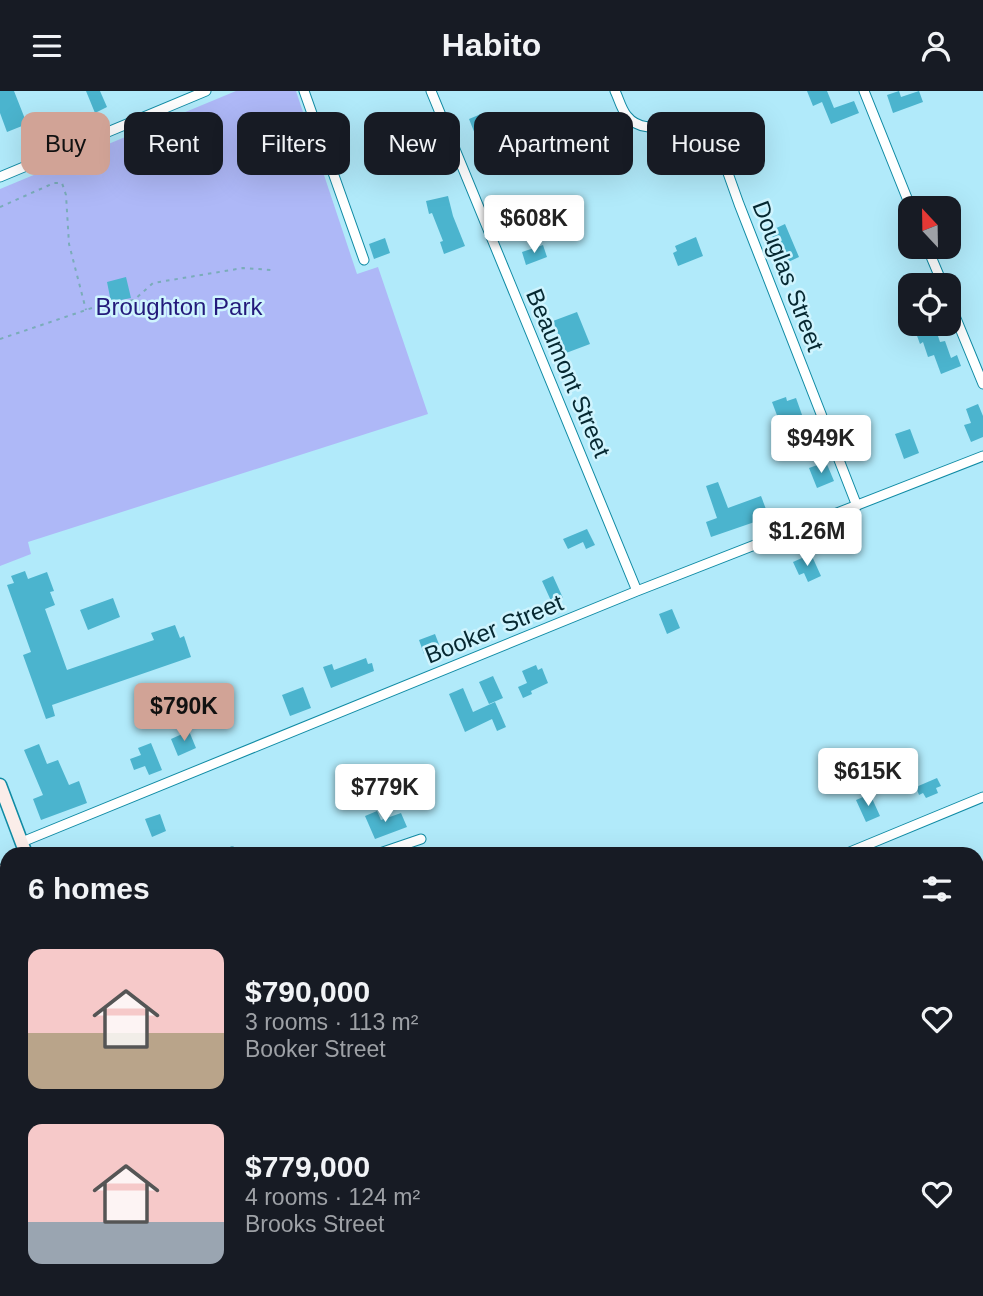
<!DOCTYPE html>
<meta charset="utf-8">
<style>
:root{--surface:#171b24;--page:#20242c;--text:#f1f3f6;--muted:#9ea1a6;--accent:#d1a396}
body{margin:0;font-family:Arial,sans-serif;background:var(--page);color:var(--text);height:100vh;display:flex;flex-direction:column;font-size:26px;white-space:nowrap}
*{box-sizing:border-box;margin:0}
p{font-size:23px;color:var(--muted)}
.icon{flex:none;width:38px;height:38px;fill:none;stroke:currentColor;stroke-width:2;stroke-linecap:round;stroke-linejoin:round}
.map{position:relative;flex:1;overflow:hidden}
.side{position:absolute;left:0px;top:756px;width:984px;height:450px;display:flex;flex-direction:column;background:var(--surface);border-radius:21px 21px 0 0;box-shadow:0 7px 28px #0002}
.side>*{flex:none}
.top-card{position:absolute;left:21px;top:21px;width:942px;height:63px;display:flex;gap:14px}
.needle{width:46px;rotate:338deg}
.tools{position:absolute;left:898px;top:105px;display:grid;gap:14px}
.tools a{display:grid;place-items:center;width:63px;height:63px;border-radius:14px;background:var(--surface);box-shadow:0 7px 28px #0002;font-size:35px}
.price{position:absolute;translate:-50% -60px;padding:0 16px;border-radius:7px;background:#fff;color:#222;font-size:23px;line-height:46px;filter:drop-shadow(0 2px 4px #0008)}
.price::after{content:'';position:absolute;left:50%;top:42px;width:21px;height:16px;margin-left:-10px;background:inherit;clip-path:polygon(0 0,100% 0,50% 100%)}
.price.on{background:var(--accent);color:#111}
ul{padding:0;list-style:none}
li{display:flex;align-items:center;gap:21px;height:175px;padding:0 28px}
li span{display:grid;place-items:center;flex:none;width:196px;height:140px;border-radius:14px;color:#555}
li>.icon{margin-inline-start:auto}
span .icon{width:84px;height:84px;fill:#fffc;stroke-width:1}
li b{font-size:30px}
h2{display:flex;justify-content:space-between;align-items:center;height:84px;padding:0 28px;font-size:30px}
.tag{padding:0 24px;border-radius:14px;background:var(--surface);box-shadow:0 7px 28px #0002;font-size:24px;line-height:63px}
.tag.on{background:var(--accent);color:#111}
header{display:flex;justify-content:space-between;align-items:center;height:91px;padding:0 28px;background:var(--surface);font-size:32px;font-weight:600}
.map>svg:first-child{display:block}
.built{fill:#8fe5fd}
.green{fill:#aeb8f7}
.building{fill:#4bb4ce}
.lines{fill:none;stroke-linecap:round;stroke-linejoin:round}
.street-casing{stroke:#108ba4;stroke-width:11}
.secondary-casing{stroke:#108ba4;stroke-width:15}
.path{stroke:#7aacb9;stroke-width:2;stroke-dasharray:3.5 5;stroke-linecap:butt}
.street{stroke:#fff;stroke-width:9}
.secondary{stroke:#fbede9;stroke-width:12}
.labels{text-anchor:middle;stroke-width:5;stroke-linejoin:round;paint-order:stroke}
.street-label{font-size:24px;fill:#062831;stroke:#cff4fe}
.park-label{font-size:24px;fill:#241a7b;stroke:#cff4fe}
</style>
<header><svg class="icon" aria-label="menu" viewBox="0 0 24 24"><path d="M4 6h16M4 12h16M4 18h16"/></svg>Habito<svg class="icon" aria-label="person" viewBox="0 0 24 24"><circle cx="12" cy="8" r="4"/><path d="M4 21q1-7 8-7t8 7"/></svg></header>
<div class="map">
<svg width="983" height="1205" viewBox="0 0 983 1205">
<rect width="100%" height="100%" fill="#b1eafa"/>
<path class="built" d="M7,782V1199H186L189,1205H0V785Z
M983,1008V1205H374L372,1199H976V1011Z"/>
<path class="green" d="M236,0H296L357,183L378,176L428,323L28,451L31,463L0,475V98Z"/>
<path class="building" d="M0,0H14L27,33L7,41L0,22Z
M86,0H100L107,16L95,22Z
M807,0H827L834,17L854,10L859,22L831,33L822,11L813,15Z
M899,0L901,6L919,0L923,11L893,22L887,4Z
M481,23L483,28L488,26L501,62L492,65L483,39L475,43L469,28Z
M426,30L431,42L410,50L405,38Z
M448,105L453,125L465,155L444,163L440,151L443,150L432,122L429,123L426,110Z
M785,133L799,166L784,173L770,140Z
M696,146L703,165L678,175L673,162L677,160L675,155Z
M385,147L390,162L374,168L369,153Z
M543,154L547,166L526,174L522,161Z
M126,186L131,207L111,211L107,191Z
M577,221L590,253L566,262L553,230Z
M935,236L940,251L945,250L951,267L957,264L961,275L941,283L934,264L928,266L923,251L920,253L916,242Z
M786,306L787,310L796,307L806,335L794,340L787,324L778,327L772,311Z
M978,313L983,325V346L971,351L964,334L971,332L966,318Z
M910,338L919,362L904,368L895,343Z
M826,371L834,390L817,397L809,377Z
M718,391L728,417L761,405L769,426L711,446L706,431L717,427L706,395Z
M587,438L595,454L586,458L583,451L568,458L563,448Z
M811,463L821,485L808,491L804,482L799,484L793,471Z
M25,480L28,488L47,481L54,500L50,501L55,514L45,518L67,579L154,549L151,542L175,534L180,547L184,545L191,566L52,614L55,625L46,628L23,564L31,561L7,494L14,492L11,485Z
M553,485L563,507L552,512L542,490Z
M113,507L120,526L88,539L80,519Z
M672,518L680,537L667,543L659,523Z
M435,543L440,556L424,563L419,549Z
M366,567L368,573L372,572L374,580L331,597L323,576L332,573L334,579Z
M536,574L538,579L542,577L548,592L531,600L532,603L523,607L518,596L527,592L522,580Z
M493,585L503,607L489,613L479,591Z
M303,596L311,617L290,625L282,604Z
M463,597L473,621L495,611L506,636L497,640L492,628L465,641L449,603Z
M189,640L196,657L178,665L171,648Z
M151,652L162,679L149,684L145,675L134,679L130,668L141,664L138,657Z
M39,653L47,673L58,669L69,694L79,690L87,712L41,729L33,708L43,704L24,659Z
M937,687L941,695L936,697L938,702L926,707L923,702L919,704L916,696Z
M870,703L880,725L866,731L856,709Z
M377,720L381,729L401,722L407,736L375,748L365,725Z
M160,723L166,740L152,746L145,728Z"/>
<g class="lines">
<defs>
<path id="street" d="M304,0L364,169
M431,0L637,500
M615,0C619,8 621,18 627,25C649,53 694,15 714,43L739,113L857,415
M864,0L911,117
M0,86L206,0
M927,156L943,194
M948,208L983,293
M22,751L637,500L983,365
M232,761L233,763
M377,763L421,748
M845,763L983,706
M0,779L7,776
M976,998L983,995"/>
<path id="secondary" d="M0,694L26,763
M200,1199L203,1205"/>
</defs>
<use href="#street" class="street-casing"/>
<use href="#secondary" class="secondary-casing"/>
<path class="path" d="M0,116L54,92H62L66,104L69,153L86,219
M0,248L92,217L134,209L153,192L243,177L271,179"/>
<use href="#street" class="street"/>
<use href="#secondary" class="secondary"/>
</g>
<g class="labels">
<g class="street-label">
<text transform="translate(788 185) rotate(69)" y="8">Douglas Street</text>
<text transform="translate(568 282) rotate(67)" y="8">Beaumont Street</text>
<text transform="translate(494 538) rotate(-22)" y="8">Booker Street</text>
</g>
<g class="park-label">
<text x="179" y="224">Broughton Park</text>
</g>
</g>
</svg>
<div class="tools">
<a><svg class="needle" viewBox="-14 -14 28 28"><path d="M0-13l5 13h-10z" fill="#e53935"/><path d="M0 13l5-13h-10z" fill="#9ea1a6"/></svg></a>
<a><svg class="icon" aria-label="locate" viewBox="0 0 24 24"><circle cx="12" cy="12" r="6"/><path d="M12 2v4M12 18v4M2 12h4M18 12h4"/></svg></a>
</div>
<b class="price" style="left:534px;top:164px">$608K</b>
<b class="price" style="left:821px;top:384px">$949K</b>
<b class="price" style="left:807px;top:477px">$1.26M</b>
<b class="price on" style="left:184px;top:652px">$790K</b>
<b class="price" style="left:868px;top:717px">$615K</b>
<b class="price" style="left:385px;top:733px">$779K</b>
<div class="top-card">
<a class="tag on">Buy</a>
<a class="tag">Rent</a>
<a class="tag">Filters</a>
<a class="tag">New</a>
<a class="tag">Apartment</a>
<a class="tag">House</a>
</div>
<section class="side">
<h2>6 homes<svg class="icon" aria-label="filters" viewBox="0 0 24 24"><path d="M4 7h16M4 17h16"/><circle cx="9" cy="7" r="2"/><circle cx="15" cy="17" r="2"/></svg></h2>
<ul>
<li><span style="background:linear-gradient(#f6c9c9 60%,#b9a48a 0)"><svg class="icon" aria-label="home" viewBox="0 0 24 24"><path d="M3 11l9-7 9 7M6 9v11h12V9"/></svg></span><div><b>$790,000</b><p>3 rooms · 113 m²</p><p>Booker Street</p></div><svg class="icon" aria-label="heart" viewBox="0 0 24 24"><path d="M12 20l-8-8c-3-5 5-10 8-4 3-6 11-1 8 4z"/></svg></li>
<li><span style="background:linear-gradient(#f6c9c9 70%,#9aa5b1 0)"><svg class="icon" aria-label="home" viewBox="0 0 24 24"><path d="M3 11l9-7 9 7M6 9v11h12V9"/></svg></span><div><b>$779,000</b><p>4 rooms · 124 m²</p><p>Brooks Street</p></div><svg class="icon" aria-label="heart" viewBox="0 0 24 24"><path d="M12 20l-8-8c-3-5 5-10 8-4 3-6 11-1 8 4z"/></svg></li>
</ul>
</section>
</div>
